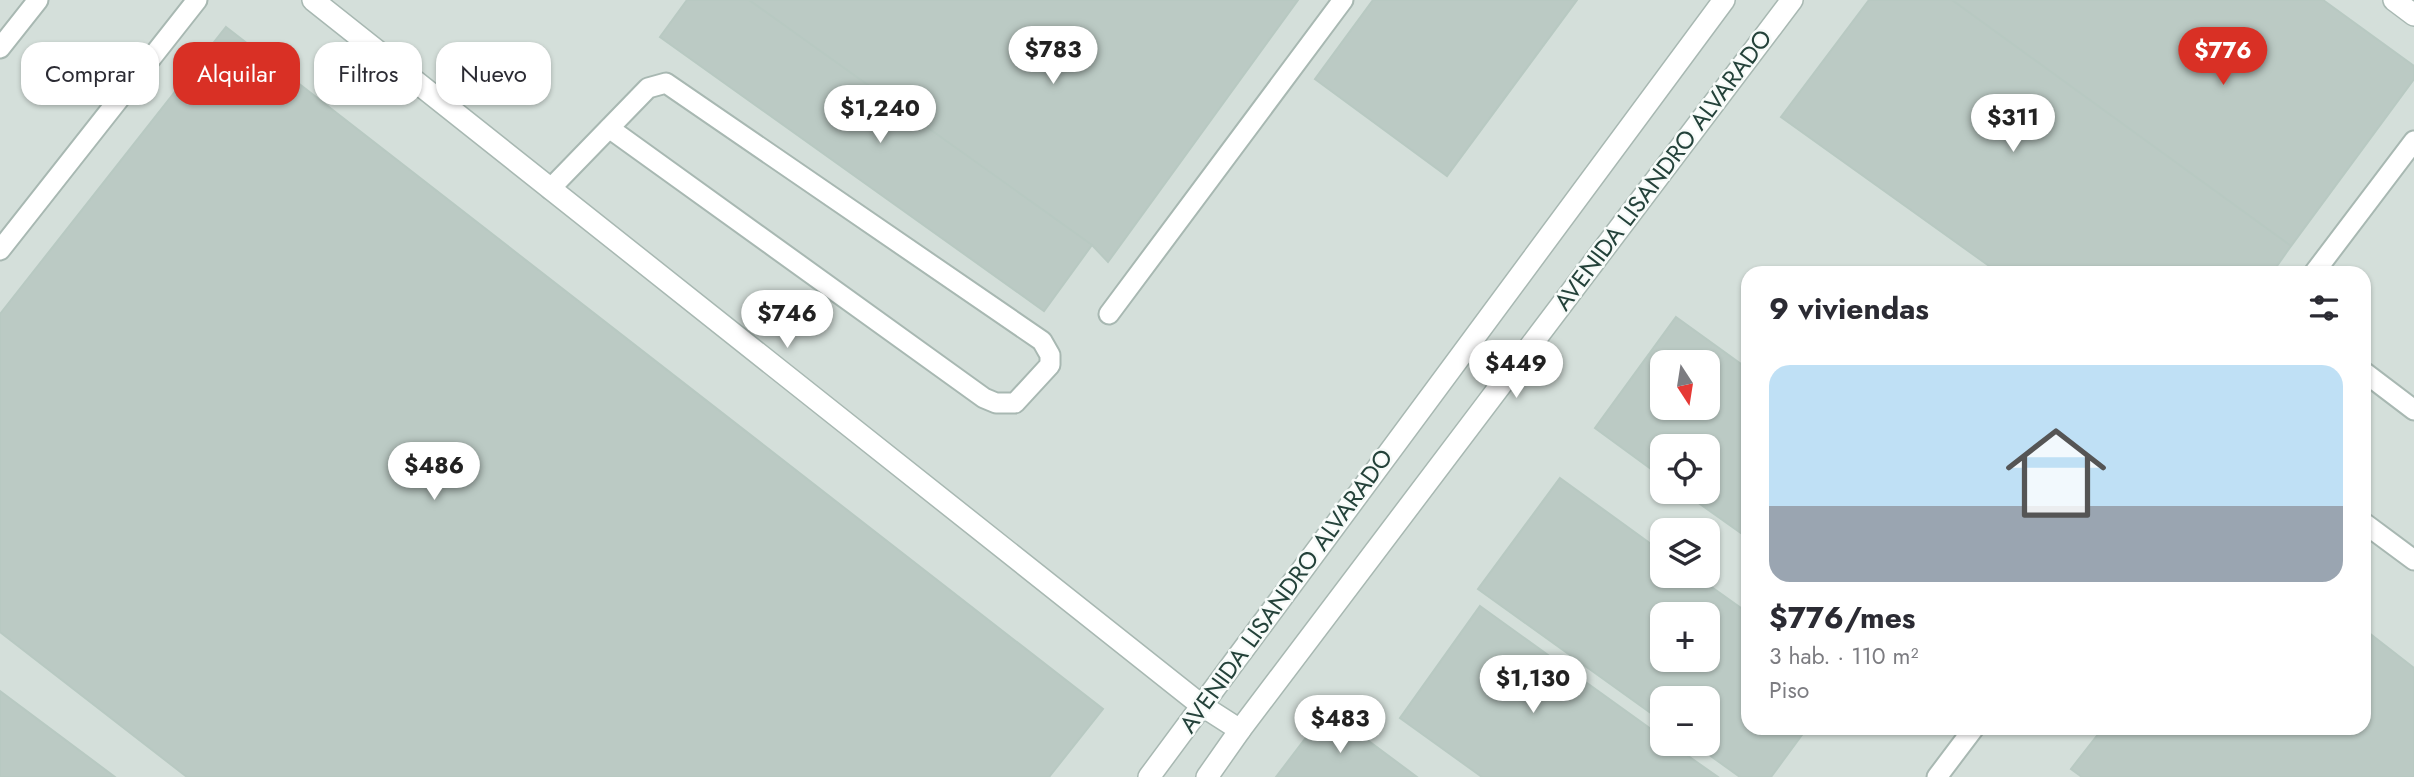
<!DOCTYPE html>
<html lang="es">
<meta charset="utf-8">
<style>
:root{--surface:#fff;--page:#f7f7f7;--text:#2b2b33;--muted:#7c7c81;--accent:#d93025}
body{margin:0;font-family:Jost,sans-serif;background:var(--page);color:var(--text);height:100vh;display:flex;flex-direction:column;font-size:26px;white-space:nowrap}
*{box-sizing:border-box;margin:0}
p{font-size:23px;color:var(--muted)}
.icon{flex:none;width:38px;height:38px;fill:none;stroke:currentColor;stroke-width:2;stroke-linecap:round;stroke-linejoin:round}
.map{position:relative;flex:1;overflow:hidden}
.drawer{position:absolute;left:1741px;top:266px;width:630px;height:469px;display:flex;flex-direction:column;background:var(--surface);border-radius:21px;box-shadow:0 2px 5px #0004}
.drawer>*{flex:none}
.top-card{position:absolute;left:21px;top:42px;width:665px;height:63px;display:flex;gap:14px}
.needle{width:46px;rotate:168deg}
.tools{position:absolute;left:1650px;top:350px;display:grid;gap:14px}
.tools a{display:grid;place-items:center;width:70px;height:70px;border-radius:14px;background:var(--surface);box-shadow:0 2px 5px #0004;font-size:35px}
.price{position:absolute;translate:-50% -60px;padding:0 16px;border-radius:24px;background:#fff;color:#222;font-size:23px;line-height:46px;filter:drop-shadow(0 2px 4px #0008)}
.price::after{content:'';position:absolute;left:50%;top:42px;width:21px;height:16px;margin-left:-10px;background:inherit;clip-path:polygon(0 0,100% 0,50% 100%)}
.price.selected{background:var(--accent);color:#fff}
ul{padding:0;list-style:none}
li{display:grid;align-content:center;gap:14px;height:371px;padding:0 28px}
li span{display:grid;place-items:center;height:217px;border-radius:21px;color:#555}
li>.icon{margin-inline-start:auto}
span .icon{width:126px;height:126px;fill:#fffc;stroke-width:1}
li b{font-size:30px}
h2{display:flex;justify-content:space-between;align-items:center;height:84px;padding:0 28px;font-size:30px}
.tag{padding:0 24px;border-radius:21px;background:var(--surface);box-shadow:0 2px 5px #0004;font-size:24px;line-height:63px}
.tag.selected{background:var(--accent);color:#fff}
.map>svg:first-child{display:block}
.built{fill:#d4dfda;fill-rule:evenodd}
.building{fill:#bbcac4;stroke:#b8c9c2;stroke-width:2;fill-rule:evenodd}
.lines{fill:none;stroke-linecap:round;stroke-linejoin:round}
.service-casing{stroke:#a8b8b2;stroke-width:23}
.minor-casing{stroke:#a8b8b2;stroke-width:24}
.tertiary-casing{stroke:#a8b8b2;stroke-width:24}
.service{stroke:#fff;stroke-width:19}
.minor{stroke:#fff;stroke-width:21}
.tertiary{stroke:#fff;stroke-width:21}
.labels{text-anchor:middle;stroke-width:5;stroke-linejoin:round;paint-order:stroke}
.street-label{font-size:24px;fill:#24423a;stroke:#f7fbf9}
</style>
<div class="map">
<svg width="2414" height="777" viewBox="0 0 2414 777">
<rect width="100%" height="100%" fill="#e6efeb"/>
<path class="built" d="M0,0H2414V777H0ZM1748,273H2364V728H1748ZM1662,362H1708V408H1662ZM1662,446H1708V492H1662ZM1662,530H1708V576H1662ZM1662,614H1708V660H1662ZM1662,698H1708V744H1662Z"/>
<path class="building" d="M687,0H749L1092,245L1044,311L660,37Z
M749,0H1298L1108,262L1092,245Z
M1373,0H1577L1447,176L1315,79Z
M1869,0H1952L2291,246L2272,273H1999L1781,117Z
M1952,0H2323L2414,66V79L2291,246Z
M226,27L1103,709L1049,777H187L0,632V314Z
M1676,317L1748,369V538L1683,492H1708V446H1662V477L1595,428ZM1662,362H1708V408H1662Z
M1560,478L1662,552V576H1696L1748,613V728H1807L1771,777H1740L1694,744H1708V698H1662V721L1478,589ZM1662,614H1708V660H1662Z
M1480,606L1662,737V744H1671L1718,777H1482L1400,718Z
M2364,629L2414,668V777H2082L2071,769L2103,728H2364Z
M0,691L115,777H0Z
M1327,710L1417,777H1276Z"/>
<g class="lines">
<defs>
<path id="service" d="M0,48L38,0
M550,189L648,88L666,83L1042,341L1050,355V365L1015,403H996L984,398L609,128
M0,250L197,0
M2314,273L2414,141
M1109,314L1343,0
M2364,372L2414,410
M2364,523L2414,560
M1937,777L1974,728"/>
<path id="minor" d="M313,0L1201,705L1240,730
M2394,0L2414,15"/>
<path id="tertiary" d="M1149,777L1724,0
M1207,777L1240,730L1792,0"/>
</defs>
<use href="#service" class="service-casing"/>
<use href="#minor" class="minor-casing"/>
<use href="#tertiary" class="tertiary-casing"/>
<use href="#service" class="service"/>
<use href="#minor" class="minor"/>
<use href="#tertiary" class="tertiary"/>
</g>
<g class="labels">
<g class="street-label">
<text transform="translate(1663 170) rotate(-53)" y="8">AVENIDA LISANDRO ALVARADO</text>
<text transform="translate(1286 591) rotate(-54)" y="8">AVENIDA LISANDRO ALVARADO</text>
</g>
</g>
</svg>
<div class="tools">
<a><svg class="needle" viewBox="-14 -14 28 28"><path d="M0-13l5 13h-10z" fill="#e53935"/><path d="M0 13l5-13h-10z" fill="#7c7c81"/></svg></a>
<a><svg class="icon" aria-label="locate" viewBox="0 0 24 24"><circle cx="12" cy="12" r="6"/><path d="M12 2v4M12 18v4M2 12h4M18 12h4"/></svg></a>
<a><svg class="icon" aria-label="layers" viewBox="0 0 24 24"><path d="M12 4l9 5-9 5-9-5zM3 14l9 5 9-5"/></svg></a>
<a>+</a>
<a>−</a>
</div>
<b class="price" style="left:1053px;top:86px">$783</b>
<b class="price selected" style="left:2223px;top:87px">$776</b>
<b class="price" style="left:880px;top:145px">$1,240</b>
<b class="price" style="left:2013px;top:154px">$311</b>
<b class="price" style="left:787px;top:350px">$746</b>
<b class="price" style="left:1516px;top:400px">$449</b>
<b class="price" style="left:434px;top:502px">$486</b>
<b class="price" style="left:1533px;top:715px">$1,130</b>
<b class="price" style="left:1340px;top:755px">$483</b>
<div class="top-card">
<a class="tag">Comprar</a>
<a class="tag selected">Alquilar</a>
<a class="tag">Filtros</a>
<a class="tag">Nuevo</a>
</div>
<section class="drawer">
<h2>9 viviendas<svg class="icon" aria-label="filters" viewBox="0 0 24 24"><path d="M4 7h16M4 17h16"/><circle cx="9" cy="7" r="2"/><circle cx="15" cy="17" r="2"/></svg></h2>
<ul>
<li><span style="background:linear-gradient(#bfe0f5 65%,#9aa5b1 0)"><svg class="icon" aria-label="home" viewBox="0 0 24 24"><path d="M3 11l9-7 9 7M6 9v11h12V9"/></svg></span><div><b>$776/mes</b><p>3 hab. · 110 m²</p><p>Piso</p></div></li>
</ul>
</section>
</div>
